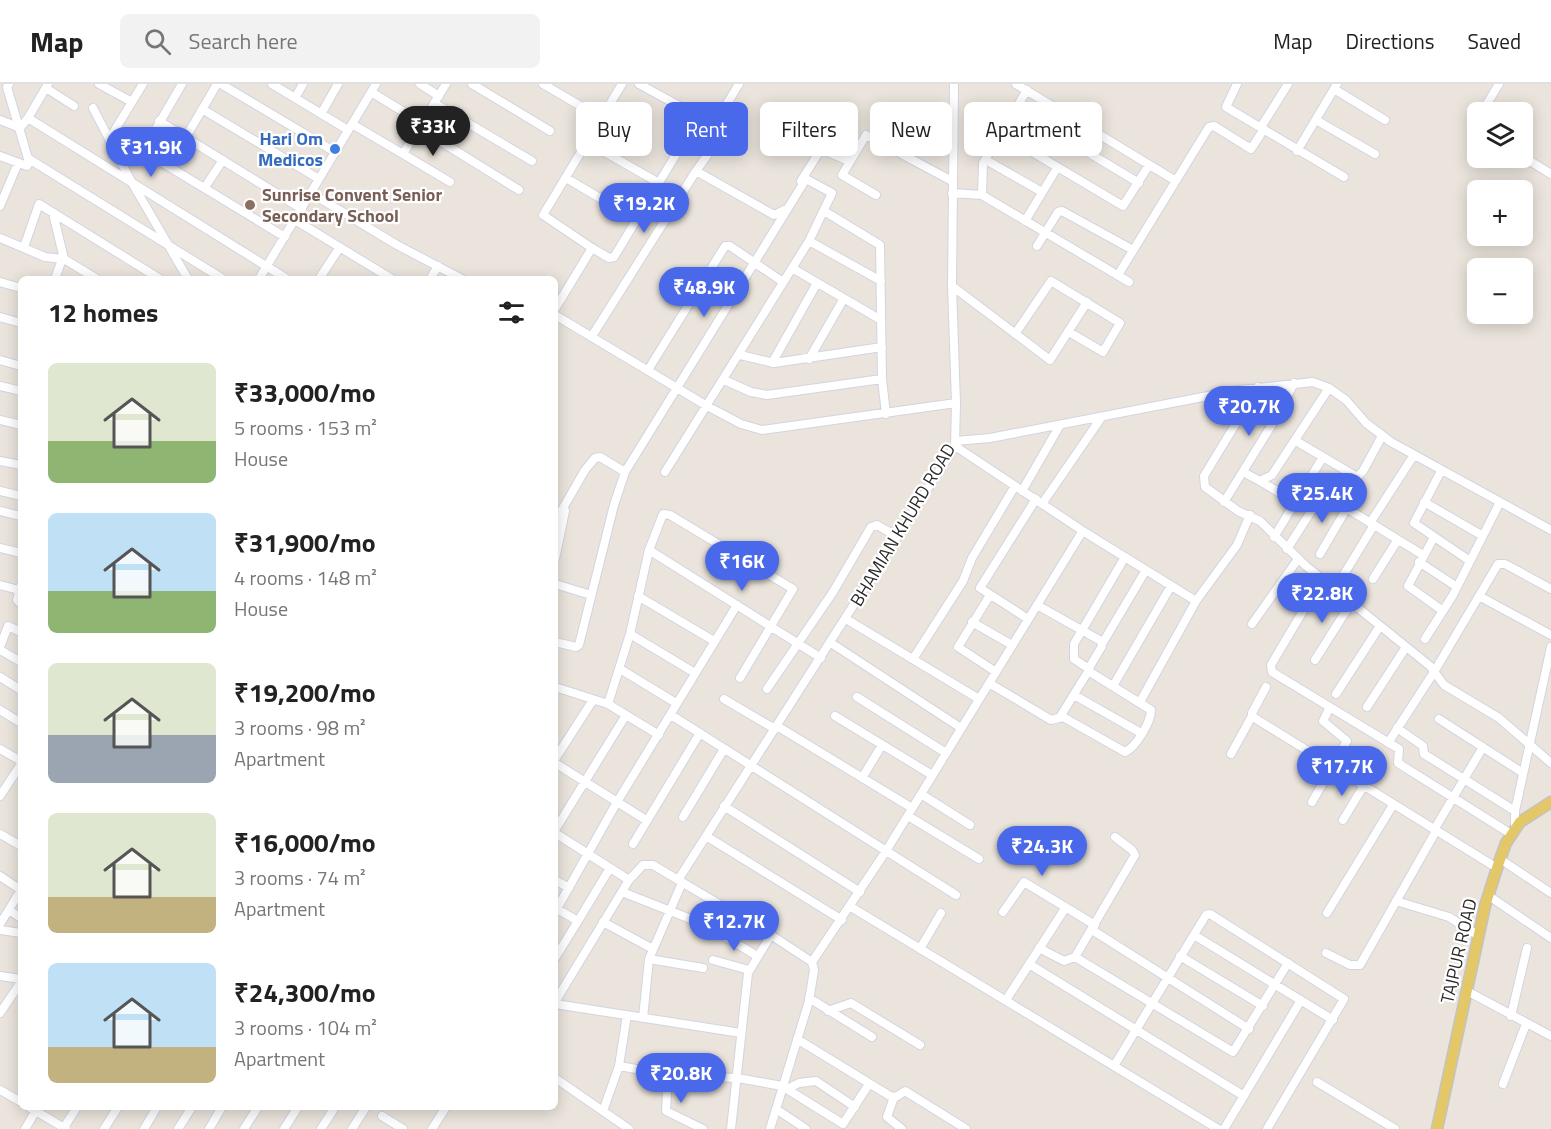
<!DOCTYPE html>
<meta charset="utf-8">
<style>
:root{--surface:#fff;--page:#f2f2f2;--text:#222;--muted:#767676;--line:#e0e0e0;--accent:#4a68ea}
body{margin:0;font-family:"Titillium Web",sans-serif;background:var(--page);color:var(--text);height:100vh;display:flex;flex-direction:column;font-size:22px;white-space:nowrap}
*{box-sizing:border-box;margin:0}
p{font-size:20px;color:var(--muted)}
.icon{flex:none;width:33px;height:33px;fill:none;stroke:currentColor;stroke-width:2;stroke-linecap:round;stroke-linejoin:round}
.map{position:relative;flex:1;overflow:hidden}
.details{position:absolute;left:18px;top:192px;width:540px;height:834px;display:flex;flex-direction:column;background:var(--surface);border-radius:9px;box-shadow:0 3px 15px #0003}
.details>*{flex:none}
.top-card{position:absolute;left:576px;top:18px;width:570px;height:54px;display:flex;gap:12px}
.controls{position:absolute;left:1467px;top:18px;display:grid;gap:12px}
.controls a{display:grid;place-items:center;width:66px;height:66px;border-radius:9px;background:var(--surface);box-shadow:0 3px 15px #0003;font-size:30px}
.price{position:absolute;translate:-50% -51px;padding:0 14px;border-radius:21px;background:var(--accent);color:#fff;font-size:20px;line-height:39px;filter:drop-shadow(0 2px 3px #0008)}
.price::after{content:'';position:absolute;left:50%;top:36px;width:18px;height:14px;margin-left:-9px;background:inherit;clip-path:polygon(0 0,100% 0,50% 100%)}
.price.on{background:#222;color:#fff}
ul{padding:0;list-style:none}
li{display:flex;align-items:center;gap:18px;height:150px;padding:0 30px}
li span{display:grid;place-items:center;flex:none;width:168px;height:120px;border-radius:9px;color:#555}
li>.icon{margin-inline-start:auto}
span .icon{width:72px;height:72px;fill:#fffc;stroke-width:1}
li b{font-size:26px}
h2{display:flex;justify-content:space-between;align-items:center;height:72px;padding:0 30px;font-size:26px}
.pill{padding:0 21px;border-radius:9px;background:var(--surface);box-shadow:0 3px 15px #0003;font-size:21px;line-height:54px}
.pill.on{background:var(--accent);color:#fff}
header{display:flex;align-items:center;gap:36px;box-sizing:border-box;height:84px;padding:0 30px;background:var(--surface);border-bottom:2px solid var(--line)}
header strong{font-size:28px}
nav{display:flex;gap:33px;margin-inline-start:auto;font-size:21px}
.search{width:420px;height:54px;background:var(--page);display:flex;align-items:center;gap:15px;box-sizing:border-box;padding:0 21px;border-radius:9px;color:var(--muted);font-size:22px}
.map>svg:first-child{display:block}
.lines{fill:none;stroke-linecap:round;stroke-linejoin:round}
.minor-casing{stroke:#d2d4e1;stroke-width:10}
.major-casing{stroke:#c3c3c3;stroke-width:13}
.minor{stroke:#fff;stroke-width:8}
.major{stroke:#e4c767;stroke-width:10}
.shop-dot{fill:#3f7fe0;stroke:#fff;stroke-width:2}
.education-dot{fill:#8d6e63;stroke:#fff;stroke-width:2}
.labels{text-anchor:middle;stroke-width:4.5;stroke-linejoin:round;paint-order:stroke}
.shop-label{font-size:18px;font-weight:bold;fill:#366cbe;stroke:#fff;text-anchor:end}
.education-label{font-size:18px;font-weight:bold;fill:#785e54;stroke:#fff;text-anchor:start}
.street-label{font-size:18px;fill:#292929;stroke:#fff}
</style>
<header>
<strong>Map</strong>
<div class="search"><svg class="icon" aria-label="search" viewBox="0 0 24 24"><circle cx="10" cy="10" r="6"/><path d="M15 15l6 6"/></svg>Search here</div>
<nav><a>Map</a><a>Directions</a><a>Saved</a></nav>
</header>
<div class="map">
<svg width="1551" height="1045" viewBox="0 0 1551 1045">
<rect width="100%" height="100%" fill="#eae4dc"/>
<g class="lines">
<defs>
<path id="minor" d="M99,0L132,18
M182,0L143,67L285,153
M221,0L335,68
M272,0L348,46
M376,0L352,40L403,70L446,0
M420,0L439,12
M472,0L550,47
M543,0L589,27
M639,0L714,41L739,0
M1016,0L1176,97
M1237,0L1226,23L1344,93
M46,4L74,22
M1334,5L1385,36
M371,8L422,39
M295,14L303,0
M434,19L532,77
M93,24L131,97L188,195
M202,25L319,95
M1016,25L1139,99
M1482,28L1499,0
M321,30L338,0
M28,34L48,0
M0,36L20,44L28,34L287,195
M1316,36L1375,70
M159,37L302,125
M1478,37L1474,42L1478,45
M1261,43L1288,0
M419,44L519,106
M1002,50L1123,122L1149,81
M186,53L217,0
M110,54L143,0
M587,58L659,99
M711,66L696,87L774,131L784,126
M1297,67L1337,0
M403,70L450,98
M0,72L27,82L29,78L7,3L9,0
M1522,72L1551,90
M29,75L223,195
M986,76L1042,108
M566,94L637,136
M801,97L821,65L849,77
M205,103L223,76
M311,109L397,161L462,195
M952,109L982,111L1129,198
M876,111L842,91L866,51L952,97
M982,111L983,79L1027,6
M0,122L18,79
M824,127L880,161L882,295L886,330
M53,129L64,175
M295,136L392,195
M1025,137L1057,84
M0,154L45,173L64,175L97,195
M809,157L881,197
M1037,162L1058,128L1062,127L1133,166
M24,163L39,120L160,195
M592,164L543,131L622,0
M792,184L881,236
M1118,191L1209,43L1214,42L1251,65L1264,45
M55,195L62,175
M259,195L352,40
M319,195L340,163
M430,195L438,182
M0,198L21,204
M952,202L1050,276L1087,218
M555,225L592,164L609,174L614,173L698,34
M555,231L707,322L741,340L762,346L956,319
M0,233L21,239
M1015,250L1051,197L1120,239L1103,268L1069,248
M592,252L696,87
M740,271L774,279L882,263
M809,275L843,216
M0,276L21,282
M772,279L817,199
M648,286L725,162H730L783,198
M724,296L751,308L767,311L882,295
M0,302L21,307
M1258,303L1204,392L1205,403L1238,427L1260,437L1306,482L1430,582L1444,601L1499,634L1551,679
M0,336L21,341
M956,357L990,354L1239,306L1313,298L1329,304L1346,316L1366,339L1391,358L1551,446
M1296,357L1357,393L1363,387L1382,352
M0,377L21,381
M1441,387L1414,439L1470,477
M1243,388L1260,397L1272,391L1329,304
M1260,397L1295,418
M0,407L21,412
M1022,407L1060,341
M1224,418L1279,329L1294,299
M1424,418L1483,452
M1042,420L1101,334
M0,427L21,432
M555,438L585,386L595,374L600,373L625,388
M1370,439L1414,371
M1081,446L1196,517
M1274,453L1323,373
M1434,453L1408,502L1443,527
M0,464L21,469
M1287,465L1319,415L1325,411L1423,471
M649,466L821,574
M1320,470L1347,424
M555,475L565,427
M1419,478L1457,503
M1322,495L1271,581L1272,588L1399,665L1398,679L1511,750
M1373,495L1397,457
M555,500L591,511
M0,501L19,506
M21,501L17,516L21,520
M1335,505L1374,441
M990,511L958,563L996,588
M638,512L714,557
M1479,512L1551,551
M846,535L979,615
M1028,535L980,504L1036,415
M972,538L1012,561
M1252,540L1298,475
M630,550L695,589
M1425,555L1453,511L1500,418
M555,558L576,563L579,561L614,421L625,388L806,95L832,109L809,157L665,388
M831,559L961,644
M1102,560L1146,486
M0,563L8,542L21,548
M0,566L21,578
M913,575L963,497L972,474L1015,402
M1315,576L1351,519
M620,585L676,619
M1089,585L1074,575V560L1125,473
M0,593L21,606
M989,599L1051,636L1063,633L1125,668C1136,663 1151,638 1151,626L1090,588L1089,584L1102,562L1101,557L1037,521
M1113,602L1171,502
M555,603L608,620L626,631
M1266,603L1252,629L1253,633L1497,784
M767,605L833,508L871,443L877,441L896,452
M1336,610L1380,542
M1074,611L1141,649
M857,613L946,669
M724,615L775,645
M1140,618L1196,517L1237,461L1250,431
M608,620L630,550L649,466L663,430L670,431L793,505L740,594
M1367,623L1406,563
M0,626L21,639
M671,631L956,811
M835,632L932,691
M1060,633L1089,586
M1439,635L1523,689
M777,642L912,724
M1397,644L1423,662L1424,670L1515,727
M1388,659L1434,588L1498,480H1505L1551,505
M0,665L21,677
M1231,670L1252,632
M555,675L593,616
M555,679L646,736
M862,694L882,661
M921,710L970,741
M0,712L21,680
M1312,718L1347,657L1323,637L1330,623
M724,722L860,808
M908,732L979,775
M683,733L724,665
M1343,736L1363,703
M1515,745V727L1551,563
M555,746L626,631L659,651
M1434,746L1483,663
M555,749L629,796
M0,750L21,762
M706,752L842,836
M633,760L700,649
M1500,775L1551,809
M0,792L21,806
M555,796L569,804
M678,796L955,362L956,319L952,202L954,0
M622,808L706,841L757,872
M1489,812L1551,854
M1396,817L1449,833L1479,852
M851,823L1218,1045
M557,825L578,837L610,784
M9,826L21,834
M555,828L617,718L737,521
M1003,828L1024,798L1095,841
M1327,829L1393,721
M603,838L653,865
M0,840L21,806
M0,846L21,849
M1092,846L1249,945
M1194,851L1333,936
M1039,864L1064,877L1075,873L1135,771L1132,766L1115,753
M920,865L941,829
M1326,869L1350,881H1360L1436,747
M1180,872L1263,922
M1075,873L1233,968L1288,879
M555,874L578,837
M649,875L703,884
M713,876L749,886
M812,878L886,767L1082,448L1080,445L955,362
M1029,880L1244,1012
M0,892L21,895
M1467,907L1551,952
M809,914L872,953
M1006,916L1066,823
M555,918L629,796L643,781H653L771,851L812,878L814,886L809,917L770,1045
M555,920L741,949
M828,927L851,919L920,961
M0,929L21,898
M1511,932L1527,864
M643,934L649,875L682,799
M797,955L890,1012L896,1013L905,1007L966,1045
M619,982L627,931
M1114,982L1206,831L1210,830L1344,915L1267,1045
M668,990L666,1027L703,1045
M555,994L629,1045
M1317,998L1395,1045
M1503,1000L1526,940
M789,1004L799,999L816,997L855,1023
M0,1006L21,1018
M894,1013L887,1033L902,1045
M29,1023L66,1045
M776,1025L806,1045
M603,1027L619,982L677,992L738,994L782,1002L843,1040L869,1000
M382,1032L403,1045
M25,1045L38,1023
M63,1045L77,1023
M104,1045L118,1023
M144,1045L157,1023
M178,1045L192,1023
M209,1045L222,1023
M244,1045L258,1023
M284,1045L298,1023
M321,1045L335,1023
M352,1045L366,1023
M432,1045L446,1023
M731,1045L748,889L771,851
M1224,1045L1301,916"/>
<path id="major" d="M1437,1045L1485,822L1497,784L1506,759L1520,738L1551,718"/>
</defs>
<use href="#minor" class="minor-casing"/>
<use href="#major" class="major-casing"/>
<use href="#minor" class="minor"/>
<use href="#major" class="major"/>
</g>
<circle class="shop-dot" cx="335" cy="65" r="6"/>
<circle class="education-dot" cx="250" cy="121" r="6"/>
<g class="labels">
<g class="shop-label">
<text x="323" y="61">Hari Om<tspan x="323" dy="21">Medicos</tspan></text>
</g>
<g class="education-label">
<text x="262" y="117">Sunrise Convent Senior<tspan x="262" dy="21">Secondary School</tspan></text>
</g>
<g class="street-label">
<text transform="translate(903 441) rotate(-59)" y="6">BHAMIAN KHURD ROAD</text>
<text transform="translate(1459 867) rotate(-77)" y="6">TAJPUR ROAD</text>
</g>
</g>
</svg>
<div class="controls">
<a><svg class="icon" aria-label="layers" viewBox="0 0 24 24"><path d="M12 4l9 5-9 5-9-5zM3 14l9 5 9-5"/></svg></a>
<a>+</a>
<a>−</a>
</div>
<b class="price on" style="left:433px;top:73px">₹33K</b>
<b class="price" style="left:151px;top:94px">₹31.9K</b>
<b class="price" style="left:644px;top:150px">₹19.2K</b>
<b class="price" style="left:704px;top:234px">₹48.9K</b>
<b class="price" style="left:1249px;top:353px">₹20.7K</b>
<b class="price" style="left:1322px;top:440px">₹25.4K</b>
<b class="price" style="left:742px;top:508px">₹16K</b>
<b class="price" style="left:1322px;top:540px">₹22.8K</b>
<b class="price" style="left:1342px;top:713px">₹17.7K</b>
<b class="price" style="left:1042px;top:793px">₹24.3K</b>
<b class="price" style="left:734px;top:868px">₹12.7K</b>
<b class="price" style="left:681px;top:1020px">₹20.8K</b>
<div class="top-card">
<a class="pill">Buy</a>
<a class="pill on">Rent</a>
<a class="pill">Filters</a>
<a class="pill">New</a>
<a class="pill">Apartment</a>
</div>
<section class="details">
<h2>12 homes<svg class="icon" aria-label="filters" viewBox="0 0 24 24"><path d="M4 7h16M4 17h16"/><circle cx="9" cy="7" r="2"/><circle cx="15" cy="17" r="2"/></svg></h2>
<ul>
<li><span style="background:linear-gradient(#dfe7d0 65%,#8fb573 0)"><svg class="icon" aria-label="home" viewBox="0 0 24 24"><path d="M3 11l9-7 9 7M6 9v11h12V9"/></svg></span><div><b>₹33,000/mo</b><p>5 rooms · 153 m²</p><p>House</p></div></li>
<li><span style="background:linear-gradient(#bfe0f5 65%,#8fb573 0)"><svg class="icon" aria-label="home" viewBox="0 0 24 24"><path d="M3 11l9-7 9 7M6 9v11h12V9"/></svg></span><div><b>₹31,900/mo</b><p>4 rooms · 148 m²</p><p>House</p></div></li>
<li><span style="background:linear-gradient(#dfe7d0 60%,#9aa5b1 0)"><svg class="icon" aria-label="home" viewBox="0 0 24 24"><path d="M3 11l9-7 9 7M6 9v11h12V9"/></svg></span><div><b>₹19,200/mo</b><p>3 rooms · 98 m²</p><p>Apartment</p></div></li>
<li><span style="background:linear-gradient(#dfe7d0 70%,#c2b280 0)"><svg class="icon" aria-label="home" viewBox="0 0 24 24"><path d="M3 11l9-7 9 7M6 9v11h12V9"/></svg></span><div><b>₹16,000/mo</b><p>3 rooms · 74 m²</p><p>Apartment</p></div></li>
<li><span style="background:linear-gradient(#bfe0f5 70%,#c2b280 0)"><svg class="icon" aria-label="home" viewBox="0 0 24 24"><path d="M3 11l9-7 9 7M6 9v11h12V9"/></svg></span><div><b>₹24,300/mo</b><p>3 rooms · 104 m²</p><p>Apartment</p></div></li>
</ul>
</section>
</div>
